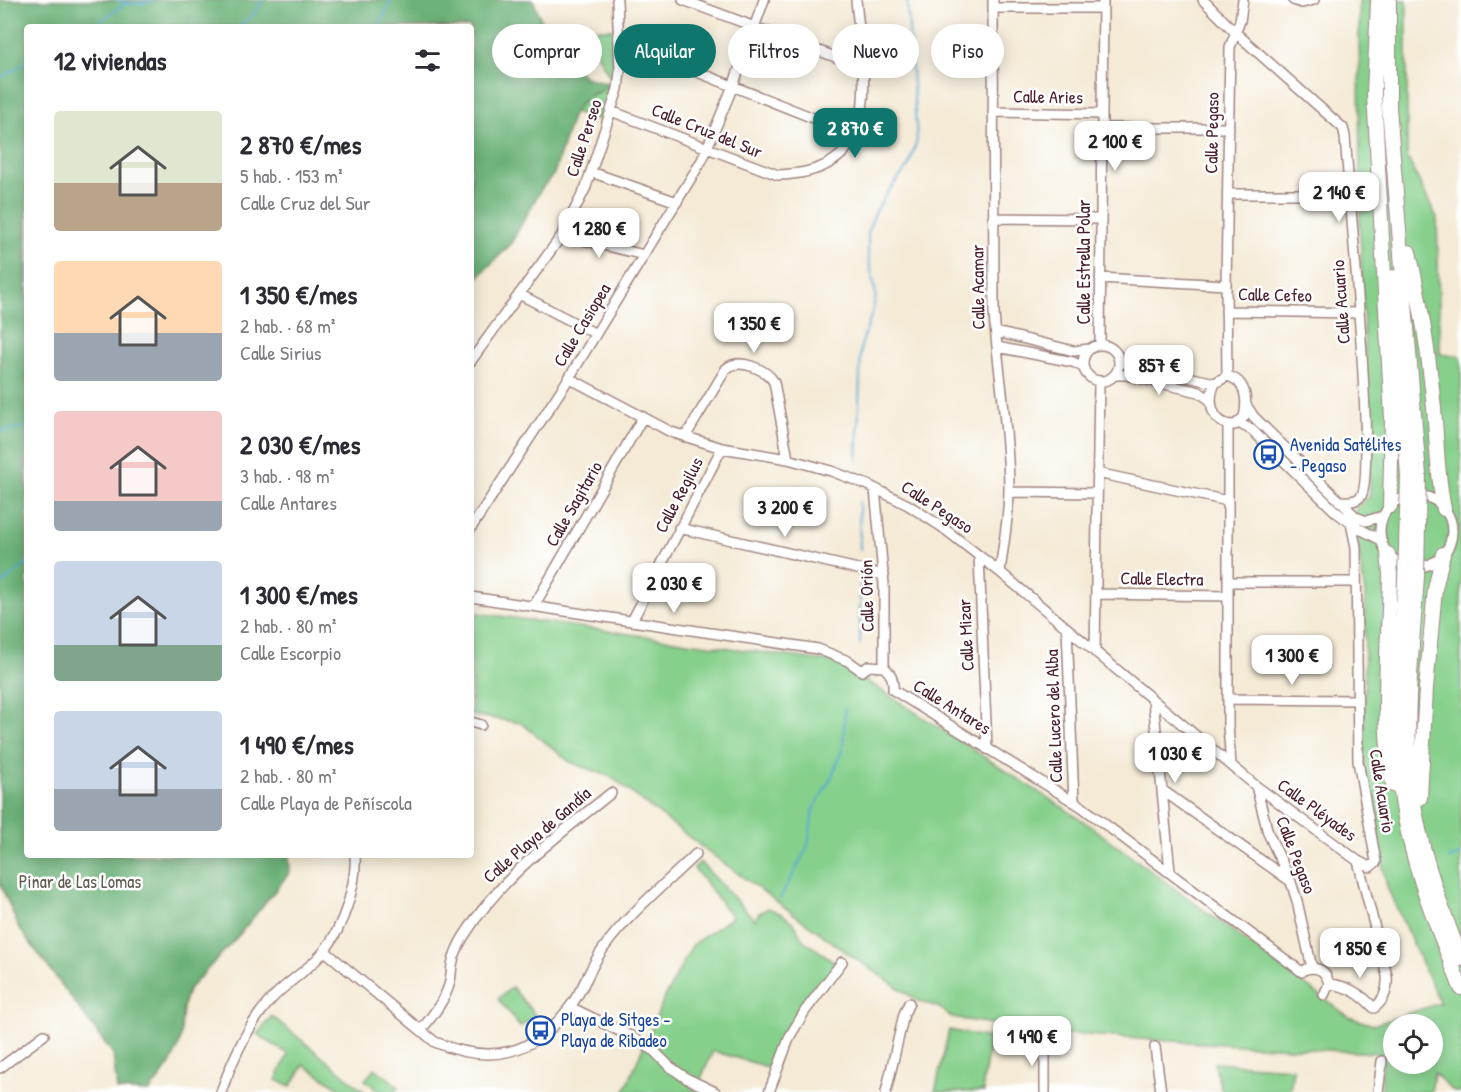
<!DOCTYPE html>
<html lang="es">
<meta charset="utf-8">
<style>
:root{--surface:#fff;--page:#f2f2f3;--text:#2b2b33;--muted:#7c7c81;--accent:#0f766e}
body{margin:0;font-family:"Patrick Hand",sans-serif;background:var(--page);color:var(--text);height:100vh;display:flex;flex-direction:column;font-size:22px;white-space:nowrap}
*{box-sizing:border-box;margin:0}
p{font-size:20px;color:var(--muted)}
.icon{flex:none;width:33px;height:33px;fill:none;stroke:currentColor;stroke-width:2;stroke-linecap:round;stroke-linejoin:round}
.map{position:relative;flex:1;overflow:hidden}
.details{position:absolute;left:24px;top:24px;width:450px;height:834px;display:flex;flex-direction:column;background:var(--surface);border-radius:6px;box-shadow:0 3px 15px #0003}
.details>*{flex:none}
.banner{position:absolute;left:492px;top:24px;width:570px;height:54px;display:flex;gap:12px}
.fabs{position:absolute;left:1383px;top:1014px;display:grid;gap:12px}
.fabs a{display:grid;place-items:center;width:60px;height:60px;border-radius:50%;background:var(--surface);box-shadow:0 3px 15px #0003;font-size:30px}
.price{position:absolute;translate:-50% -51px;padding:0 14px;border-radius:12px;background:#fff;color:#222;font-size:20px;line-height:39px;filter:drop-shadow(0 2px 3px #0008)}
.price::after{content:'';position:absolute;left:50%;top:36px;width:18px;height:14px;margin-left:-9px;background:inherit;clip-path:polygon(0 0,100% 0,50% 100%)}
.price.selected{background:var(--accent);color:#fff}
ul{padding:0;list-style:none}
li{display:flex;align-items:center;gap:18px;height:150px;padding:0 30px}
li span{display:grid;place-items:center;flex:none;width:168px;height:120px;border-radius:6px;color:#555}
li>.icon{margin-inline-start:auto}
span .icon{width:72px;height:72px;fill:#fffc;stroke-width:1}
li b{font-size:26px}
h2{display:flex;justify-content:space-between;align-items:center;height:72px;padding:0 30px;font-size:26px}
.tag{padding:0 21px;border-radius:27px;background:var(--surface);box-shadow:0 3px 15px #0003;font-size:21px;line-height:54px}
.tag.selected{background:var(--accent);color:#fff}
.map>svg:first-child{display:block}
.green{fill:#86d08c;stroke:#68785c;stroke-width:1.5;fill-rule:evenodd}
.forest{fill:#6cb278;stroke:#5b6852;stroke-width:1.5}
.lines{fill:none;stroke-linecap:round;stroke-linejoin:round}
.stream{stroke:#54a8d0;stroke-width:2}
.minor-casing{stroke:#9f8480;stroke-width:12}
.highway-casing{stroke:#9f8480;stroke-width:16}
.minor{stroke:#fff;stroke-width:9}
.highway{stroke:#fff;stroke-width:14}
.highway-bridge-casing{stroke:#9f8480;stroke-width:16;stroke-linecap:butt}
.highway-bridge{stroke:#fff;stroke-width:14}
.labels{text-anchor:middle;stroke-width:5;stroke-linejoin:round;paint-order:stroke}
.street-label{font-size:18px;fill:#4a1f2b;stroke:#fff}
.transit-label{font-size:18px;fill:#164399;stroke:#fff;text-anchor:start}
.park-label{font-size:18px;fill:#5f5d4d;stroke:#fff}
</style>
<div class="map">
<svg width="1461" height="1092" viewBox="0 0 1461 1092">
<rect width="100%" height="100%" fill="#fff"/>
<filter id="ink" filterUnits="userSpaceOnUse"><feTurbulence type="fractalNoise" baseFrequency=".0167" numOctaves="2"/><feDisplacementMap in="SourceGraphic" scale="12" xChannelSelector="R" yChannelSelector="G"/><feConvolveMatrix kernelMatrix="1 2 1 2 8 2 1 2 1" color-interpolation-filters="sRGB"/></filter>
<filter id="wash" filterUnits="userSpaceOnUse"><feTurbulence type="fractalNoise" baseFrequency=".008" numOctaves="4" result="noise"/><feDisplacementMap in="SourceGraphic" scale="24" xChannelSelector="R" yChannelSelector="G"/><feGaussianBlur stdDeviation="1.35" result="paint"/><feColorMatrix in="noise" values="0 0 0 0 0 0 0 0 0 0 0 0 0 0 0 0 0 1.4 0 .05"/><feComposite in="paint" operator="in"/></filter>
<g filter="url(#wash)">
<rect width="100%" height="100%" fill="#f4ead5"/>
<path class="green" d="M1359,0H1407V157L1437,218L1440,354L1461,356V1092H1454L1434,1073L1431,1092H1381L1383,1059L1376,1053L1154,1040L1044,1032L953,1018L938,1007L918,1001L850,955L707,851L611,777L570,762L521,723L471,715V612L839,663L1082,820L1349,1017L1373,1025L1440,1003L1387,887L1364,773L1365,595L1357,538L1356,508L1370,496L1360,228ZM1394,1024H1432V1064H1394Z
M584,29H613L615,80C613,95 607,108 603,121L574,112L585,98L614,85Z
M700,862L755,920L758,914L768,908L782,914L794,923L803,940L838,964L797,1014L782,1041L774,1069L713,1051L695,1092H624L663,1001L693,944L732,917L694,868Z
M512,987L535,1015L520,1027L498,999Z
M272,1016L365,1092H346L304,1065L291,1086L276,1080L288,1054L257,1034Z
M949,1030L991,1038L983,1081L984,1092H935Z
M1214,1063L1293,1068L1290,1092H1222Z
M375,1068L398,1086L394,1092H380L365,1080Z"/>
<path class="forest" d="M0,0H533L550,41L564,56L585,77L614,85L588,96L579,104L572,117L554,174L542,188L510,245L471,284V27H27V855H289L290,872L239,935L189,989C182,1002 182,1019 181,1034C179,1057 162,1075 149,1092L117,1090L113,1054L19,928L0,883Z"/>
<g class="lines">
<path class="stream" d="M117,0C129,4 141,6 153,0
M89,27C104,22 113,9 128,3
M238,27L255,13L263,0
M379,27L391,0
M0,78L27,62
M0,432L27,426
M857,461L861,346L872,313L876,295L868,256V231L876,211L885,196L909,165L917,140L907,0
M859,502L860,550
M0,586L27,563
M860,644V585
M1448,859L1461,855
M780,899L808,846L813,811L832,776L843,748L845,708"/>
</g>
</g>
<g filter="url(#ink)">
<g class="lines">
<defs>
<path id="minor" d="M683,0L862,67
M993,0L994,313C998,372 1009,430 1009,489C1009,517 1003,545 1000,572
M1203,0L1236,33L1343,128L1345,136C1348,182 1377,476 1361,496C1356,503 1346,501 1339,501
M1293,0L1302,3L1314,0
M993,8H1103
M619,41L856,135
M611,111L778,175C889,172 863,77 856,0
M993,112L1102,114
M1102,128H1229
M591,172L677,202
M1228,194H1349
M993,218L1101,219
M562,235L644,255
M1100,278L1226,285
M519,294L596,334
M1226,311L1359,313
M996,332L1074,351L1089,349
M1100,344L1103,0
M1083 363a18 18 0 1 1 36 0a18 18 0 1 1-36 0Z
M997,347L1073,362L1083,367
M1119,359L1125,363L1215,383
M471,361L562,235L586,187L618,89L620,71L617,0
M1115,375H1126L1199,392L1210,400
M1227,376L1226,285L1230,47L1240,21L1243,0
M1227,376C1246,380 1248,400 1244,417L1235,425C1211,426 1207,400 1215,383Z
M569,378L671,432L722,448L788,459L831,471L868,485L908,505L942,527L1000,572L1256,786L1268,833L1291,882L1297,901L1312,968
M1246,405L1254,417L1356,517L1366,521L1383,516
M1238,423L1252,430L1336,512L1358,528L1381,540
M1228,425V726L1231,765
M685,437L726,369C738,357 766,369 774,382L788,459
M1097,473L1228,501
M875,489L884,584V667
M1009,492L1097,493
M1380 531a36 36 0 1 1 72 0a36 36 0 1 1-72 0Z
M471,528L569,378L702,160L733,86L764,0
M679,528L884,575
M979,556L987,749
M1228,582H1356
M1096,594L1228,596
M471,597L818,649L848,661L862,671L869,666L884,667C891,674 894,679 893,690L1082,807L1302,972
M534,606L643,417
M632,621L722,448
M1067,628L1074,802
M1095,652L1099,381
M1228,699L1357,700
M1153,700L1170,871
M471,722L481,725
M1256,786L1358,861L1370,867L1376,862L1358,761L1356,547L1351,523
M1162,790L1289,880
M325,951L435,1042C489,1065 533,1056 569,1008C583,991 590,967 603,949C626,916 667,882 696,854
M1306,969C1319,966 1326,971 1329,984L1324,995
M1329,984C1348,986 1361,994 1374,1008C1385,1000 1388,989 1387,976L1358,861
M570,1007L632,1037L653,1050L669,1066L686,1078L715,1092
M421,1030C431,1018 443,1003 448,988C451,981 451,972 452,965C454,955 459,944 464,936C501,876 558,836 611,793
M1045,1041V1092
M1155,1047L1161,1092
M0,1068L44,1035
M221,1092C232,1061 246,1028 268,1003C284,983 310,970 325,950C343,927 357,884 355,855
M769,1092L790,1036L805,1011L842,962
M886,1092L904,1014L909,1003
M1378,1092L1382,1061"/>
<path id="highway" d="M1378,0L1374,94L1392,418L1390,506
M1389,0V107L1419,475
M1409,252C1421,303 1429,356 1434,408C1437,441 1437,475 1444,509
M1393,277L1408,476
M1388,554L1390,574C1389,644 1380,715 1393,785
M1417,577C1412,652 1401,740 1416,815C1425,864 1443,912 1461,959
M1405,580C1401,657 1390,742 1405,818C1416,877 1439,932 1461,988
M1420,798L1426,688L1435,589L1443,554"/>
</defs>
<use href="#minor" class="minor-casing"/>
<use href="#highway" class="highway-casing"/>
<use href="#minor" class="minor"/>
<use href="#highway" class="highway"/>
<defs>
<path id="highway-bridge" d="M1417,577L1419,475
M1405,580L1408,476"/>
</defs>
<use href="#highway-bridge" class="highway-bridge-casing"/>
<use href="#highway-bridge" class="highway-bridge"/>
</g>
</g>
<defs>
<symbol id="bus-ring" viewBox="-11 -11 22 22"><circle r="9.5" fill="#fff" stroke="#1a4fb4" stroke-width="1.5"/><path d="M-5-6H5V4H4V6H2V4H-2V6H-4V4H-5ZM-3.5-4V0h7V-4ZM-3.5 1.2v1.5H-2V1.2ZM2 1.2v1.5H3.5V1.2Z" fill="#1a4fb4"/></symbol>
</defs>
<g fill-rule="evenodd">
<use href="#bus-ring" x="1252" y="438" width="33" height="33"/>
<use href="#bus-ring" x="524" y="1014" width="33" height="33"/>
</g>
<g class="labels">
<g class="street-label">
<text transform="translate(1048 97) rotate(1)" y="6">Calle Aries</text>
<text transform="translate(707 131) rotate(22)" y="6">Calle Cruz del Sur</text>
<text transform="translate(1212 133) rotate(-89)" y="6">Calle Pegaso</text>
<text transform="translate(584 138) rotate(-72)" y="6">Calle Perseo</text>
<text transform="translate(1084 262) rotate(-90)" y="6">Calle Estrella Polar</text>
<text transform="translate(978 287) rotate(-91)" y="6">Calle Acamar</text>
<text transform="translate(1275 295) rotate(1)" y="6">Calle Cefeo</text>
<text transform="translate(1341 302) rotate(-94)" y="6">Calle Acuario</text>
<text transform="translate(582 325) rotate(-59)" y="6">Calle Casiopea</text>
<text transform="translate(679 495) rotate(-62)" y="6">Calle Regilus</text>
<text transform="translate(574 504) rotate(-60)" y="6">Calle Sagitario</text>
<text transform="translate(937 507) rotate(33)" y="6">Calle Pegaso</text>
<text transform="translate(1162 579) rotate(1)" y="6">Calle Electra</text>
<text transform="translate(867 596) rotate(-91)" y="6">Calle Orión</text>
<text transform="translate(966 635) rotate(-93)" y="6">Calle Mizar</text>
<text transform="translate(952 707) rotate(32)" y="6">Calle Antares</text>
<text transform="translate(1054 716) rotate(-92)" y="6">Calle Lucero del Alba</text>
<text transform="translate(1382 791) rotate(81)" y="6">Calle Acuario</text>
<text transform="translate(1317 810) rotate(36)" y="6">Calle Pléyades</text>
<text transform="translate(537 835) rotate(-41)" y="6">Calle Playa de Gandía</text>
<text transform="translate(1296 855) rotate(69)" y="6">Calle Pegaso</text>
</g>
<g class="transit-label">
<text x="1290" y="451">Avenida Satélites<tspan x="1290" dy="21">- Pegaso</tspan></text>
<text x="561" y="1026">Playa de Sitges -<tspan x="561" dy="21">Playa de Ribadeo</tspan></text>
</g>
<g class="park-label">
<text x="80" y="888">Pinar de Las Lomas</text>
</g>
</g>
</svg>
<div class="fabs">
<a><svg class="icon" aria-label="locate" viewBox="0 0 24 24"><circle cx="12" cy="12" r="6"/><path d="M12 2v4M12 18v4M2 12h4M18 12h4"/></svg></a>
</div>
<b class="price selected" style="left:855px;top:159px">2 870 €</b>
<b class="price" style="left:1115px;top:172px">2 100 €</b>
<b class="price" style="left:1339px;top:223px">2 140 €</b>
<b class="price" style="left:599px;top:259px">1 280 €</b>
<b class="price" style="left:754px;top:354px">1 350 €</b>
<b class="price" style="left:1159px;top:396px">857 €</b>
<b class="price" style="left:785px;top:538px">3 200 €</b>
<b class="price" style="left:674px;top:614px">2 030 €</b>
<b class="price" style="left:1292px;top:686px">1 300 €</b>
<b class="price" style="left:1175px;top:784px">1 030 €</b>
<b class="price" style="left:1360px;top:979px">1 850 €</b>
<b class="price" style="left:1032px;top:1067px">1 490 €</b>
<div class="banner">
<a class="tag">Comprar</a>
<a class="tag selected">Alquilar</a>
<a class="tag">Filtros</a>
<a class="tag">Nuevo</a>
<a class="tag">Piso</a>
</div>
<section class="details">
<h2>12 viviendas<svg class="icon" aria-label="filters" viewBox="0 0 24 24"><path d="M4 7h16M4 17h16"/><circle cx="9" cy="7" r="2"/><circle cx="15" cy="17" r="2"/></svg></h2>
<ul>
<li><span style="background:linear-gradient(#dfe7d0 60%,#b9a48a 0)"><svg class="icon" aria-label="home" viewBox="0 0 24 24"><path d="M3 11l9-7 9 7M6 9v11h12V9"/></svg></span><div><b>2 870 €/mes</b><p>5 hab. · 153 m²</p><p>Calle Cruz del Sur</p></div></li>
<li><span style="background:linear-gradient(#ffd9b3 60%,#9aa5b1 0)"><svg class="icon" aria-label="home" viewBox="0 0 24 24"><path d="M3 11l9-7 9 7M6 9v11h12V9"/></svg></span><div><b>1 350 €/mes</b><p>2 hab. · 68 m²</p><p>Calle Sirius</p></div></li>
<li><span style="background:linear-gradient(#f6c9c9 75%,#9aa5b1 0)"><svg class="icon" aria-label="home" viewBox="0 0 24 24"><path d="M3 11l9-7 9 7M6 9v11h12V9"/></svg></span><div><b>2 030 €/mes</b><p>3 hab. · 98 m²</p><p>Calle Antares</p></div></li>
<li><span style="background:linear-gradient(#c9d6e8 70%,#7fa58c 0)"><svg class="icon" aria-label="home" viewBox="0 0 24 24"><path d="M3 11l9-7 9 7M6 9v11h12V9"/></svg></span><div><b>1 300 €/mes</b><p>2 hab. · 80 m²</p><p>Calle Escorpio</p></div></li>
<li><span style="background:linear-gradient(#c9d6e8 65%,#9aa5b1 0)"><svg class="icon" aria-label="home" viewBox="0 0 24 24"><path d="M3 11l9-7 9 7M6 9v11h12V9"/></svg></span><div><b>1 490 €/mes</b><p>2 hab. · 80 m²</p><p>Calle Playa de Peñíscola</p></div></li>
</ul>
</section>
</div>
